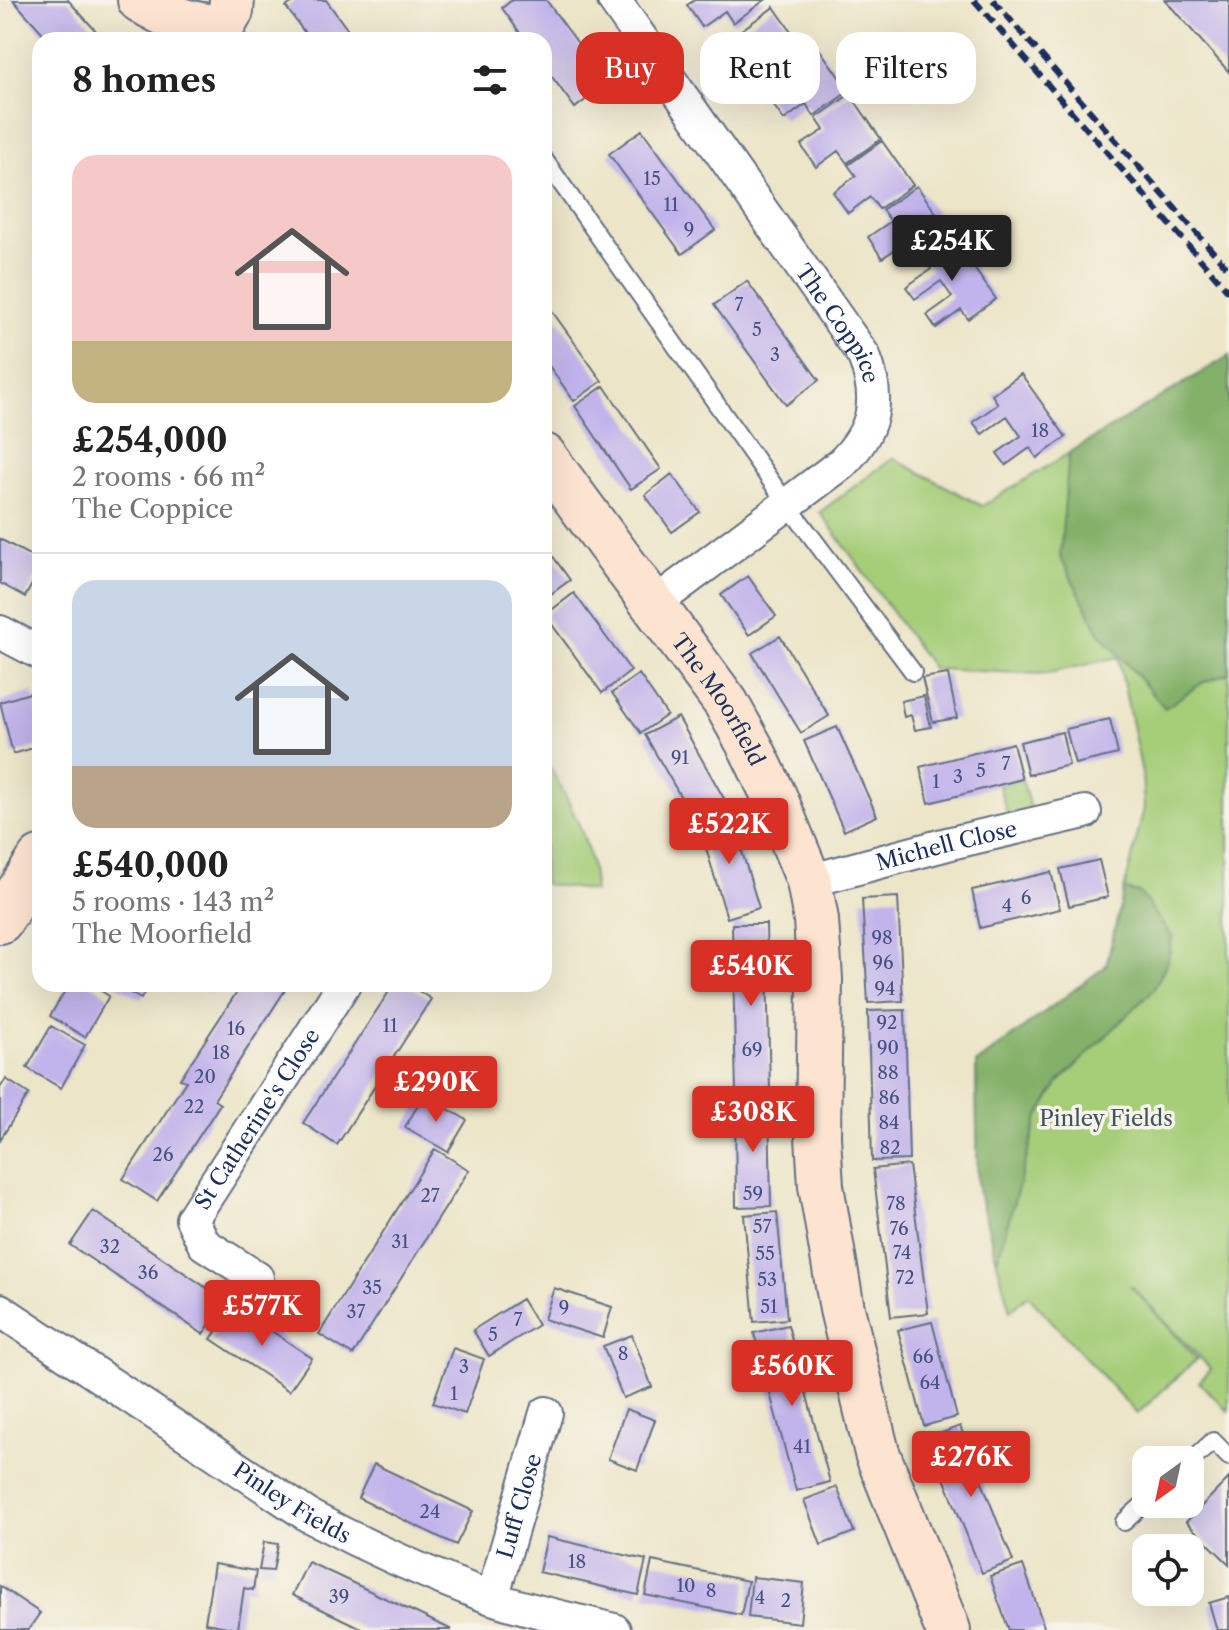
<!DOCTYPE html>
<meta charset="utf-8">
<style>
:root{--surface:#fff;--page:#f2f2f2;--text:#222;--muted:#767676;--line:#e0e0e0;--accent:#d93025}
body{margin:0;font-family:"Libre Caslon Text",serif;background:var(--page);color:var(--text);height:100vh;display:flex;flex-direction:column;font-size:30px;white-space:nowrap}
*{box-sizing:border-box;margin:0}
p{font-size:26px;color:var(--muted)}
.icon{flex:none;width:44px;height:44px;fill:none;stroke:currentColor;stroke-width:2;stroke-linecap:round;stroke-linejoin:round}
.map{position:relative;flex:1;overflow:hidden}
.drawer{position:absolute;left:32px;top:32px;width:520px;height:960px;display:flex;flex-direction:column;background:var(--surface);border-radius:24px;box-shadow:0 8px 32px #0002}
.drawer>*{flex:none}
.hud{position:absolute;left:576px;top:32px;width:532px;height:72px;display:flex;gap:16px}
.needle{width:52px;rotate:213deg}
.tools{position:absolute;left:1132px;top:1446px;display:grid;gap:16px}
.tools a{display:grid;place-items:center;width:72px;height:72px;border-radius:16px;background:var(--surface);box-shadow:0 8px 32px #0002;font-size:40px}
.price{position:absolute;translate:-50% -68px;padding:0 18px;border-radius:8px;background:var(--accent);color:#fff;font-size:26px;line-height:52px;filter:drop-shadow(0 2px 4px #0008)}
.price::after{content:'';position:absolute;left:50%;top:48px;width:24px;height:18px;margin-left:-12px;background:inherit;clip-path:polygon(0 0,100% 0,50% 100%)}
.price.selected{background:#222;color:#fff}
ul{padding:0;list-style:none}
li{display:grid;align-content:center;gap:16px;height:424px;padding:0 40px}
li+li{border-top:2px solid var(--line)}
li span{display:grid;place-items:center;height:248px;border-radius:24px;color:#555}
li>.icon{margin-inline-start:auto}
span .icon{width:144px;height:144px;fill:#fffc;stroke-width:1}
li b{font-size:34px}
h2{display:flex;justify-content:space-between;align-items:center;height:96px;padding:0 40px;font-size:34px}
.chip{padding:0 28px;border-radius:24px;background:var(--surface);box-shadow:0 8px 32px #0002;font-size:28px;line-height:72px}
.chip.selected{background:var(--accent);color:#fff}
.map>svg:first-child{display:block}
.green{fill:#a6ce79;stroke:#607e6c;stroke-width:2}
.forest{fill:#84b169;stroke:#507064;stroke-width:2}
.building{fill:#c1b3eb}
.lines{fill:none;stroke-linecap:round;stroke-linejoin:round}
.lane-casing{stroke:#646f83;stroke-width:20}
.street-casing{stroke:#646f83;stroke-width:36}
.secondary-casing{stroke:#646f83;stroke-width:48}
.lane{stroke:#fff;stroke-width:16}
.street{stroke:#fff;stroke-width:32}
.secondary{stroke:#fde4d1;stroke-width:44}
.rail{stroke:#1b2f5e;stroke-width:6;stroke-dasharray:12 6;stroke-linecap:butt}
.labels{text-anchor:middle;stroke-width:7;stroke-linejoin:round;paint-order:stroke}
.number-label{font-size:18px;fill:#445081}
.street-label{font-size:22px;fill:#1b2f5e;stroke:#f7f3e8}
.park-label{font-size:22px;fill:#3e5765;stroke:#f7f3e8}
</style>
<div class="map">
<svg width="1229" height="1630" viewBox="0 0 1229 1630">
<rect width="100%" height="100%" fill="#f7f3e8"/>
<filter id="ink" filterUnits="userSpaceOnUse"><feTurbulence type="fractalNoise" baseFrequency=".0125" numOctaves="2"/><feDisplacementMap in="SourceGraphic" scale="16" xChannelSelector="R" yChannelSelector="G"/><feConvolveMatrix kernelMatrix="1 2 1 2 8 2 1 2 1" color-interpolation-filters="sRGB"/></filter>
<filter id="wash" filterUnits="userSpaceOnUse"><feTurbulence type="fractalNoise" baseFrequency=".006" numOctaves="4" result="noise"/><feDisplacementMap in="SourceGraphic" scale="32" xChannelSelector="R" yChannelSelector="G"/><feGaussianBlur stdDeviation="1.8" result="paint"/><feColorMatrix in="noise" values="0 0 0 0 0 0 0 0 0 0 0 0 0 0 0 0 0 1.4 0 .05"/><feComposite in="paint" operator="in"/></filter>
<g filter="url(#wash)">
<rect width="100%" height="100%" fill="#ece5c8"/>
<path class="green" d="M1229,356V1412L1199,1382L1211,1369L1130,1285L1197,1359L1137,1414L1028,1295L1010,1311L978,1189L976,1064L1106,966L1144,808L1142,773L1118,657L1046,674L933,669L820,512L893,458L982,506Z
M544,756C567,798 593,842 594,891L544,884Z
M1022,779L1031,812L1008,817L999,785Z"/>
<path class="forest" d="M1229,356V673L1202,683L1165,708L1099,632L1060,556L1069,453Z
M1124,890L1140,893L1172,937L1168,960L1154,989L1059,1082L1038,1118L997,1261L978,1189L976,1064L1106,966Z"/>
<g id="blocks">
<path class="building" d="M13,0H68L96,31L85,40H49Z
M296,0H326L355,40H310L286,7Z
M512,0H546L607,83L575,108L544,66V40H525L502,8Z
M695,0H765L733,23L725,11L702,27L687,5Z
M1165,0H1229V72Z
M774,7L805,51L771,75L762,64L740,79L725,58L748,42L740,31Z
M818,47L849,91L814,116L806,104L784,120L769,99L792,82L784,71Z
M850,94L881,139L847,163L838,151L816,167L801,145L824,130L816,118Z
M642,130L715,230L682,254L609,154Z
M882,141L913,185L879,209L870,197L848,213L833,192L856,176L848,165Z
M917,186L948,230L913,254L905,243L882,258L868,237L891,221L882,210Z
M951,236L996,299L968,319L961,310L936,328L927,315L952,297L941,281L915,299L906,287L931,269L922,256Z
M747,281L819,380L786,405L714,305Z
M544,300L602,381L574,401L544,359Z
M1021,374L1066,437L1037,458L1030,448L1006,465L997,453L1021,436L1007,416L982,434L973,422L998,404L992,395Z
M604,386L661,469L631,489L575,406Z
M672,474L700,512L672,532L645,495Z
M0,539L40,561V570L25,597L0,583Z
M544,544L570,580L544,599Z
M748,576L776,616L749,635L721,595Z
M574,593L631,671L602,693L545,615Z
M780,636L829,716L801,733L752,653Z
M639,674L667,715L641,733L612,693Z
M948,674L957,718L933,722L922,678Z
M33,692L40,716V746L13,754L0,702Z
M924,696L931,727L915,730L911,715L904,717L901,701Z
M678,717L726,802L694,820L645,735Z
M1110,719L1118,754L1075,764L1066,729Z
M837,727L877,816L844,831L804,741Z
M1062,732L1069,765L1028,775L1020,742Z
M1013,743L1022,779L929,803L920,767Z
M731,815L759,908L727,918L699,825Z
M1099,860L1108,897L1069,906L1060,869Z
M1051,872L1060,909L980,928L972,890Z
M898,897L903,1001L868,1003L862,899Z
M732,924H766L770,1091L736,1092Z
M69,984H90L109,996L85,1037L50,1016Z
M114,984H149L141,999Z
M242,984H289L214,1100L220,1104L157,1201L123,1179L186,1081L180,1079Z
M394,984H407L431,999L337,1145L303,1123Z
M905,1010L909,1160L872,1161L868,1011Z
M51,1026L85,1045L61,1088L27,1068Z
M6,1079L29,1094L0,1140V1088Z
M424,1095L467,1120L448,1152L405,1127Z
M769,1100L771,1206L736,1207L735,1101Z
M435,1149L469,1170L353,1355L319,1334Z
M909,1165L928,1313L891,1317L873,1169Z
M93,1211L226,1301L203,1334L70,1245Z
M777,1212L787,1319L754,1322L744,1215Z
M554,1288L612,1307L603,1338L544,1319Z
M522,1299L538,1325L489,1356L473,1330Z
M234,1306L312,1358L289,1391L211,1339Z
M932,1322L957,1417L924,1426L898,1330Z
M788,1325L830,1482L796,1491L754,1333Z
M632,1335L652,1387L623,1398L603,1346Z
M453,1348L484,1359L465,1414L433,1403Z
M626,1409L655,1420L637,1470L608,1459Z
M960,1426L1013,1561L982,1573L928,1438Z
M374,1464L473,1511L456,1545L358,1498Z
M1229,1478V1564L1186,1522Z
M837,1487L854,1532L821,1545L804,1500Z
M547,1537L646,1560L638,1595L539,1572Z
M264,1542L278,1544L273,1571L259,1570Z
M652,1561L748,1581L741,1615L645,1595Z
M308,1562L334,1574L452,1630H365L344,1620L292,1595Z
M214,1564L256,1571L253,1590L244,1588L238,1629L205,1623Z
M1023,1565L1031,1588L1045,1630H1009L998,1600L990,1576Z
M752,1577L804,1583L800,1623L748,1617Z
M0,1586L40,1613L28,1630H0Z
M1229,1597V1630H1217L1209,1603Z"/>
</g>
</g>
<g filter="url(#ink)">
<use href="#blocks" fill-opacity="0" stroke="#646f83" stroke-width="2"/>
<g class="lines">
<defs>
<path id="lane" d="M544,159L787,504L913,672
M1190,1462L1213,1441L1229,1457
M1124,1522L1146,1502"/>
<g id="street">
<path id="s1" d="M614,0L864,356C881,400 875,431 841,464L654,604"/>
<path d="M0,632L40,653"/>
<path id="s2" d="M809,881L951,843L1085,812"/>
<path id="s3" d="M257,1278L204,1244L192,1219L344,984"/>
<path id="s4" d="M0,1310L309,1516C367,1547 427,1574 489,1597C529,1611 573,1619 614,1630"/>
<path id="s5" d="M492,1598L546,1413"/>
</g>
<g id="secondary">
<path d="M140,0C167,17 190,26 222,27L231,11L232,0"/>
<path id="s6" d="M544,456L726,703L751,748L775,798L809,881L816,920L820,979L818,1137L821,1186L842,1309L877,1453L948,1630"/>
<path d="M0,921L40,859"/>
</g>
</defs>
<use href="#lane" class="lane-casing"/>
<use href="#street" class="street-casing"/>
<use href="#secondary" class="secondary-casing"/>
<use href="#lane" class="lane"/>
<use href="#street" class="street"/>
<use href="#secondary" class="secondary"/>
<path class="rail" d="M974,0L1229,292
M993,0L1229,270"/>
</g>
</g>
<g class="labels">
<g class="number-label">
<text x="652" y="185">15</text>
<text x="671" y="211">11</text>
<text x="689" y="236">9</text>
<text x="739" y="311">7</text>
<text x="757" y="336">5</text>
<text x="775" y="361">3</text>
<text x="1040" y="437">18</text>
<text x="680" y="764">91</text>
<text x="1006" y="770">7</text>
<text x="981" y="777">5</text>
<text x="958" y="783">3</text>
<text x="936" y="788">1</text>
<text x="1026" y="904">6</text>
<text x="1007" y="912">4</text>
<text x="882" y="944">98</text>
<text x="883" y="969">96</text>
<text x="885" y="995">94</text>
<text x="887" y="1029">92</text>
<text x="390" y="1032">11</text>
<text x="236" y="1035">16</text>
<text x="888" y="1054">90</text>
<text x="752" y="1056">69</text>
<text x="221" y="1059">18</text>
<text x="888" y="1079">88</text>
<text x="205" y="1083">20</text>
<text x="889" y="1104">86</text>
<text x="194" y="1113">22</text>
<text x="889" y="1129">84</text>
<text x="890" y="1154">82</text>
<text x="163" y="1161">26</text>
<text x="753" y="1200">59</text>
<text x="430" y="1202">27</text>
<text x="896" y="1210">78</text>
<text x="762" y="1233">57</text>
<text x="899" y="1235">76</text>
<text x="400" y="1248">31</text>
<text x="110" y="1253">32</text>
<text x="902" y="1259">74</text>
<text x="765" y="1260">55</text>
<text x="148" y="1279">36</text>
<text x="905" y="1284">72</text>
<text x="767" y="1286">53</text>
<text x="372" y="1294">35</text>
<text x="769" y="1313">51</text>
<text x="564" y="1314">9</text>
<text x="356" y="1318">37</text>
<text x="518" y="1326">7</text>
<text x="493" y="1341">5</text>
<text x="623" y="1360">8</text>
<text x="923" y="1363">66</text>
<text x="464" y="1373">3</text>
<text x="930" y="1389">64</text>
<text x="454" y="1400">1</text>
<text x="802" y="1453">41</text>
<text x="430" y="1518">24</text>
<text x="577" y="1568">18</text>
<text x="686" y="1592">10</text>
<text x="711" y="1597">8</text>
<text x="339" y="1603">39</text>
<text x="760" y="1604">4</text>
<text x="786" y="1607">2</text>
</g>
<g class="street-label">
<text dy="8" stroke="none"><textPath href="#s1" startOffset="394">The Coppice</textPath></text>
<text dy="8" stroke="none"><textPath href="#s6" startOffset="300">The Moorfield</textPath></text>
<text dy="8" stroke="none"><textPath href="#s2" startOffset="142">Michell Close</textPath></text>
<text dy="8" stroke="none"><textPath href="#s3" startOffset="210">St Catherine's Close</textPath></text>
<text dy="8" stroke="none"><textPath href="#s4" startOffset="350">Pinley Fields</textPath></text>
<text dy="8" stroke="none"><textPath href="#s5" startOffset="96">Luff Close</textPath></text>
</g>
<g class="park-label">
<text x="1106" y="1126">Pinley Fields</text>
</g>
</g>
</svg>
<div class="tools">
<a><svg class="needle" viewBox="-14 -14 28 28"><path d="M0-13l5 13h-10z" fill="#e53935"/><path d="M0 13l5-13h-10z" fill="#767676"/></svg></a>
<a><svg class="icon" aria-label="locate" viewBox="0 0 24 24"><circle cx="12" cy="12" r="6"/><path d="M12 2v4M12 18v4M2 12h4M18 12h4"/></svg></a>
</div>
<b class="price selected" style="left:952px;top:283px">£254K</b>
<b class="price" style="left:729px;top:866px">£522K</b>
<b class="price" style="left:751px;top:1008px">£540K</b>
<b class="price" style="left:436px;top:1124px">£290K</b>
<b class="price" style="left:753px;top:1154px">£308K</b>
<b class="price" style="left:262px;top:1348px">£577K</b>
<b class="price" style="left:792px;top:1408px">£560K</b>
<b class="price" style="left:971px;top:1499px">£276K</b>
<div class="hud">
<a class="chip selected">Buy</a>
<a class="chip">Rent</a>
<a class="chip">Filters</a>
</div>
<section class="drawer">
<h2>8 homes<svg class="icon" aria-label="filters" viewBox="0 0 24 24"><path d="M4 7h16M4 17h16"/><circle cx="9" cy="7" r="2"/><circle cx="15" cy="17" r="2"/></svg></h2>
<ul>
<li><span style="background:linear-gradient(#f6c9c9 75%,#c2b280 0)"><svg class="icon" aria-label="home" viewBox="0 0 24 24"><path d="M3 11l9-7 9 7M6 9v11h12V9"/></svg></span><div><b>£254,000</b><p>2 rooms · 66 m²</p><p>The Coppice</p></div></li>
<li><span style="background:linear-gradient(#c9d6e8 75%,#b9a48a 0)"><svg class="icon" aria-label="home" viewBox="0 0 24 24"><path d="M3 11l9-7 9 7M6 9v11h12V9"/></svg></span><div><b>£540,000</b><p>5 rooms · 143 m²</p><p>The Moorfield</p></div></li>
</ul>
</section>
</div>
